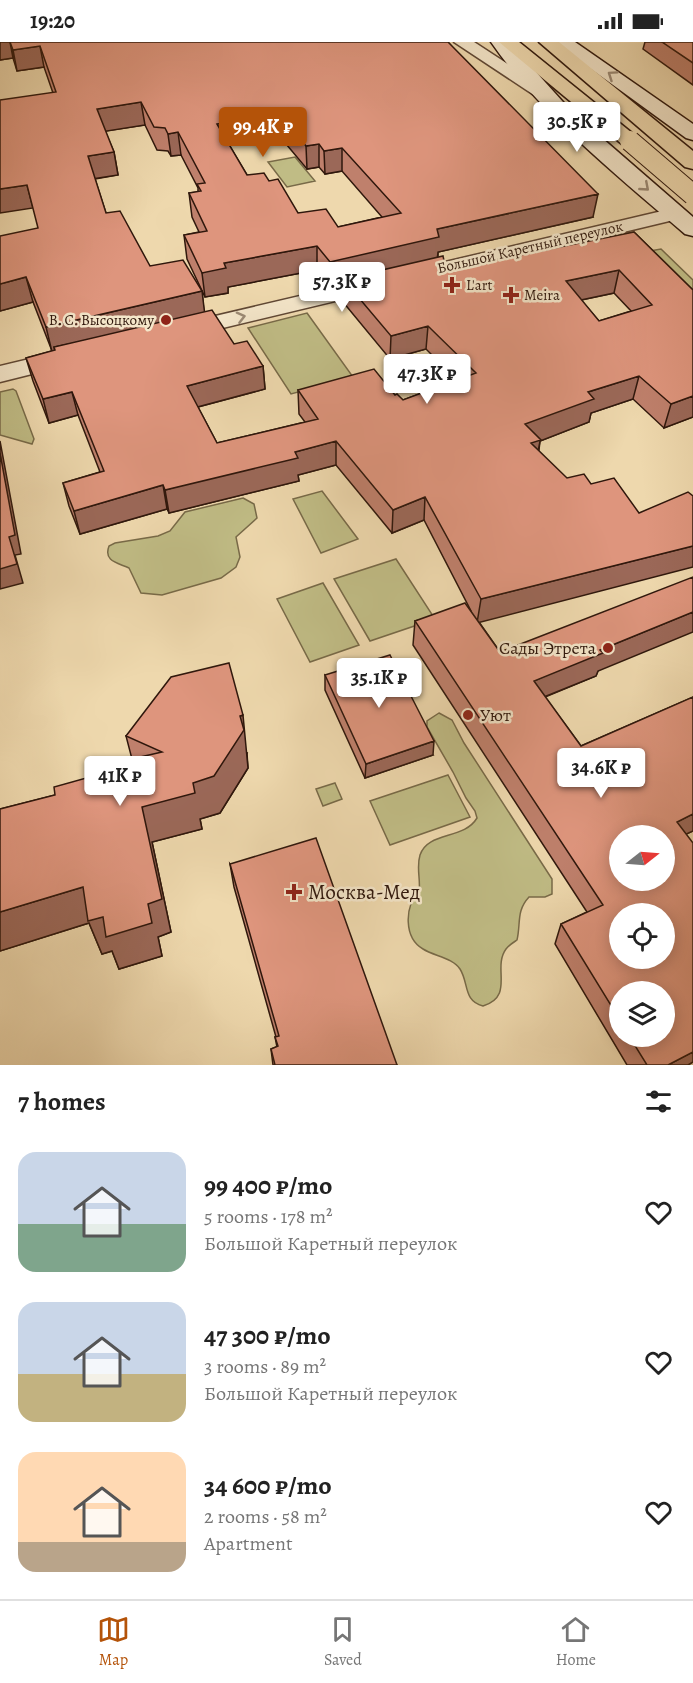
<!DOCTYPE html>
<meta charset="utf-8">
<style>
:root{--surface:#fff;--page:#f6f6f6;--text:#222;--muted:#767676;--line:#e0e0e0;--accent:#b45309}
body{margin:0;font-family:Alegreya,serif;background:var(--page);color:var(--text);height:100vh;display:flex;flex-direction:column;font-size:22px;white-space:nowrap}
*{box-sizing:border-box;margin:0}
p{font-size:20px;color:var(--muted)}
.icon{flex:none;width:33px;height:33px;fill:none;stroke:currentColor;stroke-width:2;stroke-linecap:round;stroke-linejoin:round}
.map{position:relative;height:1023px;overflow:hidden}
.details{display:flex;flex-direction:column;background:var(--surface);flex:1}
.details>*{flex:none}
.needle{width:39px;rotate:73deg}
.tools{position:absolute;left:609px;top:783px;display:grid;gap:12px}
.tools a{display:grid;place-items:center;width:66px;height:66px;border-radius:50%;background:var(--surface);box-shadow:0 3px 15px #0003;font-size:30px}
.price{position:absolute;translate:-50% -51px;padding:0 14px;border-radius:6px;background:#fff;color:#222;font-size:20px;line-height:39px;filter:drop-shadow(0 2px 3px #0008)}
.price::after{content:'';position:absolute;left:50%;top:36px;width:18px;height:14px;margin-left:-9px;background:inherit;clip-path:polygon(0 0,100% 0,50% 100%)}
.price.current{background:var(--accent);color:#fff}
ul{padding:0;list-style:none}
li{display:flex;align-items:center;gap:18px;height:150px;padding:0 18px}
li span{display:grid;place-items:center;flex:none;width:168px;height:120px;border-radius:18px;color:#555}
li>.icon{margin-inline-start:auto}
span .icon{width:72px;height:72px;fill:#fffc;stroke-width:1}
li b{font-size:26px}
h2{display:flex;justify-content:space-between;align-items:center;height:72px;padding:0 18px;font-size:26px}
.status{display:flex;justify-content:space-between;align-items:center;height:42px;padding:0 30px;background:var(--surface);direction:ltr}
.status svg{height:16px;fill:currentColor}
.tabs{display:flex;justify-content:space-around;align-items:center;height:84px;border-top:2px solid var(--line);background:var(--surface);font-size:16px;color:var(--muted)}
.tabs a{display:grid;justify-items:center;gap:3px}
.tabs .current{color:var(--accent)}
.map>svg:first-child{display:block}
.green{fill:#c0bc85;stroke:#786a48;stroke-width:1.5}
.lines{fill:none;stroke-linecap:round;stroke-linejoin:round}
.minor-casing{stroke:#5f4734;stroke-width:3}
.secondary-casing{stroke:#2f170c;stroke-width:3}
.primary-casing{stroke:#2f170c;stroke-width:3}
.minor{fill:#f4e6ca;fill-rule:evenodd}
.secondary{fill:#f4e6ca;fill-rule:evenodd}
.primary{fill:#eed8ad;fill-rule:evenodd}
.primary-bridge-casing{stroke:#2f170c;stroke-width:22;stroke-linecap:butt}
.primary-bridge{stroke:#eed8ad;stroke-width:20}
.wall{fill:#bf806c;stroke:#2f170c;stroke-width:1.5;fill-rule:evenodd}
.shaded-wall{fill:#9b6858;stroke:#2f170c;stroke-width:1.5}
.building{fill:#de957d;stroke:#2f170c;stroke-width:1.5;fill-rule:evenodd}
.oneway{stroke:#9b8974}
.poi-dot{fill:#8f2418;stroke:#f4e6ca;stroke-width:2}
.labels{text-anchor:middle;stroke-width:5;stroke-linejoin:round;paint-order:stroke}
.far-street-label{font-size:15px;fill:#2f170c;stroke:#f4e6ca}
.far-poi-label{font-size:15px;fill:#2f170c;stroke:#f4e6ca;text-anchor:start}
.poi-label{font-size:18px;fill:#2f170c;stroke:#f4e6ca;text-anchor:end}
.near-poi-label{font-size:21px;fill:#2f170c;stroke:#f4e6ca;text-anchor:start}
</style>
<div class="status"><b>19:20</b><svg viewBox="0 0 49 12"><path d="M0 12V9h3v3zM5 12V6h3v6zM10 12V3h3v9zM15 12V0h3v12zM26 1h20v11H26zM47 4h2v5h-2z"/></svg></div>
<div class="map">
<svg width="693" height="1023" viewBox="0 0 693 1023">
<rect width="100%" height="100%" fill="#eed8ad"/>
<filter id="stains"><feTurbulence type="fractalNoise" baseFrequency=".00333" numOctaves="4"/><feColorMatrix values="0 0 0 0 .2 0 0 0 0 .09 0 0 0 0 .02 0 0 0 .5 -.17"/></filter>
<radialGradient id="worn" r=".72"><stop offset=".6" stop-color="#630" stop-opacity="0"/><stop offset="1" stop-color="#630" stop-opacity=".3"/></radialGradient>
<path class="green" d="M295,115L315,139L287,145L268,120Z
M661,207L693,238V266L638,211Z
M307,271L353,335L291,352L248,286Z
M13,347L16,349L34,397L32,402L0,393V350Z
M322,449L358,497L321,511L293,457Z
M243,456L254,462L257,476L236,495L240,515L236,525L221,536L162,553L141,551L129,526C119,521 103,520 109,504L115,501L158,494L170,489L185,470Z
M396,517L435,577L370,599L334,537Z
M323,541L359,603L310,620L277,557Z
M439,671L452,678L464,701L552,837V852L545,855H529C516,869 521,881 517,898C514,900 509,903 506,907C492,926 515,954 483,964C463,959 469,941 460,927C453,916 434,914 423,907C404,896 404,865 419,850C421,838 416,826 420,813C428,789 464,798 477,776L475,769L466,756L453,730L427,685V679Z
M448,733L470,775L390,803L370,759Z
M335,741L342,757L323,764L316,747Z"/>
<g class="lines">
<defs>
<path id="minor" d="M454,0H474L555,53L552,57H540Z
M675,166L682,168L686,172L682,176L181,296L172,294L169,289L172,284L181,282Z
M67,308L76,311L79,316L76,321L0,340V324Z"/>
<path id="secondary" d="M491,0H509L572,70L693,175V194L685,192C616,132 543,75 491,0Z
M554,0H575L693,82V98L686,96Z"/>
<path id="primary" d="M499,0H519L637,95L641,99L637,103H623Z
M539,0H559L693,109V127L685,125Z"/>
</defs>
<use href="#minor" class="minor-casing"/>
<use href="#secondary" class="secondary-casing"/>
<use href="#primary" class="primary-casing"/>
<use href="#minor" class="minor"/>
<use href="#secondary" class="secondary"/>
<use href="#primary" class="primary"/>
<defs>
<path id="primary-bridge" d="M630,99L693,153"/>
</defs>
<use href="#primary-bridge" class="primary-bridge-casing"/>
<use href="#primary-bridge" class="primary-bridge"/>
</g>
<path class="wall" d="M0,0H448L593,175L438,210V215L446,228L634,190L693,248V375L664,386L633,357L591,371L589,380L540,399L539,408L479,580L500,610L598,629L596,634L545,655L581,704L693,655V789L686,792L693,1020L688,1023H627L555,902L561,882L587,870L413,603L415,579L471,569L424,478L392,491L336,423L298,433L299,439L169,471L167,467L80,492L69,464L63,441L100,430L78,373L49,381L33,339L26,316L52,309L33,260L0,269L38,186L53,51L44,25L17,29L13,16L0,18ZM145,83L157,108L168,109L171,114L181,113L198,146V150L189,151L192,175L199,190L184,193L187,217L205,255L228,251V245L317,228L330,244L343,241V260L390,317L426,307L457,338L403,358L395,353L298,348L299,372L305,380L217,401L198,365L265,347L263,324L234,302L204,270L202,249L150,224L106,171L95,137L118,133L114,110L105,89ZM276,90L307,127L319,125L325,132L342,129L382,175L338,185L298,171L269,139L247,133L229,103H231V97ZM614,251L631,269L599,279L581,258ZM620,950L664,994H620Z
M645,0H693V43L643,7Z
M325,633L433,713L365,736L325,648Z
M126,694L248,711H247L248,726L220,771L200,777L202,787L152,800L171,890L158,895L162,914L119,927L112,909L102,912L89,881L0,909V767L55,753L90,735L132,717Z
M230,822L397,1023H273L271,1007L277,1005L275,995H276L234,845Z"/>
<path class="shaded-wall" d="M0,0H10L13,16L0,18Z
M40,4L44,25L17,29L13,8Z
M141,60L145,83L101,90L97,67Z
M275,67L276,90L231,97V103L219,105L217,82L226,75Z
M178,90L181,113L171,114L168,92Z
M319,102V125L307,127L306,104Z
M342,106V129L325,132L324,109Z
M114,110L118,133L92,137L88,114Z
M27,143L33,166L0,171V147Z
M598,152L593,175L438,210L437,219L343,237V241L330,244V220L437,187Z
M317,204V228L228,245V251L205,255L202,231L224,221Z
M619,228L614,251L562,262L566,239Z
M26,235L33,260L0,269V242Z
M202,249L205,274L54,305L55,309L52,310L46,285Z
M428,284L426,307L390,317L391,294Z
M263,324L265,347L190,367L187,344Z
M639,334L633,357L591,371L589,380L540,399L536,421L525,382L588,350Z
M72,350L78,373L49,381L43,357Z
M693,354V375L664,386L671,362Z
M0,399L21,512L15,513L23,541L0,547V527L9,495L0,411Z
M336,399V423L298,433L299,439L169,471L165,448L295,410Z
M163,443L167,467L80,492L74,469Z
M425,455L424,478L392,491L393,468Z
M693,504V525L477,581L481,557Z
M693,570V590L598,629L596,634L529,661L534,639L600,608Z
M243,673L248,726L220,771L200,777L202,787L152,800L171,890L158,895L162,914L119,927L112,909L102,912L89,881L0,909V870L83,845L148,862L142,765L193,741L240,674Z
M434,699L433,713L365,736L366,722Z
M693,772V789L667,801L677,780Z
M693,1010V1020L688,1023H668Z"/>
<path class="building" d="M10,0H448L598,152L437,187L439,195L330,220L317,204L224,221L226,226L202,231L184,193L207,189L189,151L201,149L197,142L205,141L178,90L168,92L165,86L154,85L141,60L97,67L114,110L88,114L106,171L120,169L150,224L183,218L202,249L46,285L26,235L0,242V194L38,186L27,143L0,147V58L56,50L40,4L13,8ZM275,67L306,104L319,102L324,109L342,106L401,171L338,185L326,167L298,171L278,137L269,139L264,131L247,133L217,82L229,80L226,75Z
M662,0H693V21Z
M634,190L693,248V354L671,362L639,334L588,350L594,357L525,382L541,398L531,401L567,436L584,432L591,442L614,436L639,471L688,450L693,454V504L481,557L425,455L393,468L336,399L295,410L298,416L165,448L163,443L74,469L63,441L104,429L72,350L43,357L26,316L55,308L54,305L212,268L234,302L247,299L263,324L187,344L217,401L318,377L298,348L374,327L395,353L397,352L403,358L476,331L428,284L391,294L343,237L443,214L446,228ZM619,228L652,263L599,279L566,239Z
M0,411L15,493L9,495L17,522L0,527Z
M693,535V570L600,608L603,611L534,639L581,704L693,655V772L677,780L693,801V1010L668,1023H647L629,994H664V950H620V978L561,882L603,863L415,579L465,561L500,610ZM620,794H664V838H620ZM620,872H664V916H620Z
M390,613L434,699L366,722L325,633Z
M229,621L243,673L240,674L244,688L214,734L193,741L195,751L142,765L162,857L148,862L152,881L106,895L103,875L88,879L83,845L0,870V767L55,753L54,745L90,735L88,727L162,710L126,694L171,635Z
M316,796L397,1023H275L271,1007L278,1004L275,995L279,994L230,822Z"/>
<defs><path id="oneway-chevron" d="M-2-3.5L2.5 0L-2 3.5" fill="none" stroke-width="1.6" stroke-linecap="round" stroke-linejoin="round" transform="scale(1.5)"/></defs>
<g class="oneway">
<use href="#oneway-chevron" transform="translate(612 33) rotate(-146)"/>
<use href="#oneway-chevron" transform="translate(645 145) rotate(41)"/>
<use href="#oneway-chevron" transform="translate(241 275) rotate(-14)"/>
</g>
<g class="poi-dot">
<path d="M449 234h6v6h6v6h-6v6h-6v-6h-6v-6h6z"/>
<path d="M508 244h6v6h6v6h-6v6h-6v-6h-6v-6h6z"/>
<circle cx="166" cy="278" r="6"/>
<circle cx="608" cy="606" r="6"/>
<circle cx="468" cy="673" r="6"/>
<path d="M291 841h6v6h6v6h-6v6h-6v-6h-6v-6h6z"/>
</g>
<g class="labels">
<g class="far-street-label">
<text transform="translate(530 205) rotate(-13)" y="5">Большой Каретный переулок</text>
</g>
<g class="far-poi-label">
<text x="466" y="248">L'art</text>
<text x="524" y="258">Meira</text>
<text x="154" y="283" text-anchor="end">В. С. Высоцкому</text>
</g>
<g class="poi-label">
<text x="596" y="612">Сады Этрета</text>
<text x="480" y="679" text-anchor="start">Уют</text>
</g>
<g class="near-poi-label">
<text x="308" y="857">Москва-Мед</text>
</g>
</g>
<rect width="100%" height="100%" filter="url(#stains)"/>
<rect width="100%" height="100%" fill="url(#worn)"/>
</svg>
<div class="tools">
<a><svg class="needle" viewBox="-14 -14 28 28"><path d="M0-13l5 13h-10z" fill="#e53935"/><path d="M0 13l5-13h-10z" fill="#767676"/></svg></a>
<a><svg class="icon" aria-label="locate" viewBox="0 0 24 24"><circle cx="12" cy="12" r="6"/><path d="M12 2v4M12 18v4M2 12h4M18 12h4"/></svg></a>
<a><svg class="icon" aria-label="layers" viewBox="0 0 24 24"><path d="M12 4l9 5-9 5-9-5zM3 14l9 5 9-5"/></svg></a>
</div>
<b class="price" style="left:577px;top:111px">30.5K ₽</b>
<b class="price current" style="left:263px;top:116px">99.4K ₽</b>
<b class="price" style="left:342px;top:271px">57.3K ₽</b>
<b class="price" style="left:427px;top:363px">47.3K ₽</b>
<b class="price" style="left:379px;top:667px">35.1K ₽</b>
<b class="price" style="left:601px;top:757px">34.6K ₽</b>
<b class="price" style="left:120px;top:765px">41K ₽</b>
</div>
<section class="details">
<h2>7 homes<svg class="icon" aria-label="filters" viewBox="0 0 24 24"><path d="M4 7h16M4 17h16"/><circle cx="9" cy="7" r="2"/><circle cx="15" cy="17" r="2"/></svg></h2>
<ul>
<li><span style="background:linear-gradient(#c9d6e8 60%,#7fa58c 0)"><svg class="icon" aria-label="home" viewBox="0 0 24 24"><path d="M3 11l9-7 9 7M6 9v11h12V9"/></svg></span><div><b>99 400 ₽/mo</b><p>5 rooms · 178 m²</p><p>Большой Каретный переулок</p></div><svg class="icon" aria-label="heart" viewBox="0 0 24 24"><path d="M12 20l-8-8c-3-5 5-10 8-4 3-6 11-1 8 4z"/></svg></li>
<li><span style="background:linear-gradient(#c9d6e8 60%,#c2b280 0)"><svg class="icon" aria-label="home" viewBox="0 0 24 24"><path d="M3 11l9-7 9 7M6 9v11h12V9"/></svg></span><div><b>47 300 ₽/mo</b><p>3 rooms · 89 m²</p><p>Большой Каретный переулок</p></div><svg class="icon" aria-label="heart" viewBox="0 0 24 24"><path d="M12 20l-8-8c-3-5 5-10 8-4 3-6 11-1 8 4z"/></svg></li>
<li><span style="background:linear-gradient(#ffd9b3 75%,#b9a48a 0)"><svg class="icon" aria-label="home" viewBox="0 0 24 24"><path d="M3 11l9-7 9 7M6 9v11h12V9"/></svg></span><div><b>34 600 ₽/mo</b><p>2 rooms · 58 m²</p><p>Apartment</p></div><svg class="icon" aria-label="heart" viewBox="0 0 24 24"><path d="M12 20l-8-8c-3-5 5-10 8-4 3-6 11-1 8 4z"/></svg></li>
</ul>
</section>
<nav class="tabs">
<a class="current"><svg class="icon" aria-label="map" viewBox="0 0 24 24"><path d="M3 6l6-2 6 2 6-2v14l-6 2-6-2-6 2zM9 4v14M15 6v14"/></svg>Map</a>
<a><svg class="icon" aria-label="saved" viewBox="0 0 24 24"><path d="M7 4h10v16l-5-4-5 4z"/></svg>Saved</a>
<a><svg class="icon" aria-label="home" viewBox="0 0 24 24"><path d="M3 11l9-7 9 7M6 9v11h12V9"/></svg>Home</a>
</nav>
